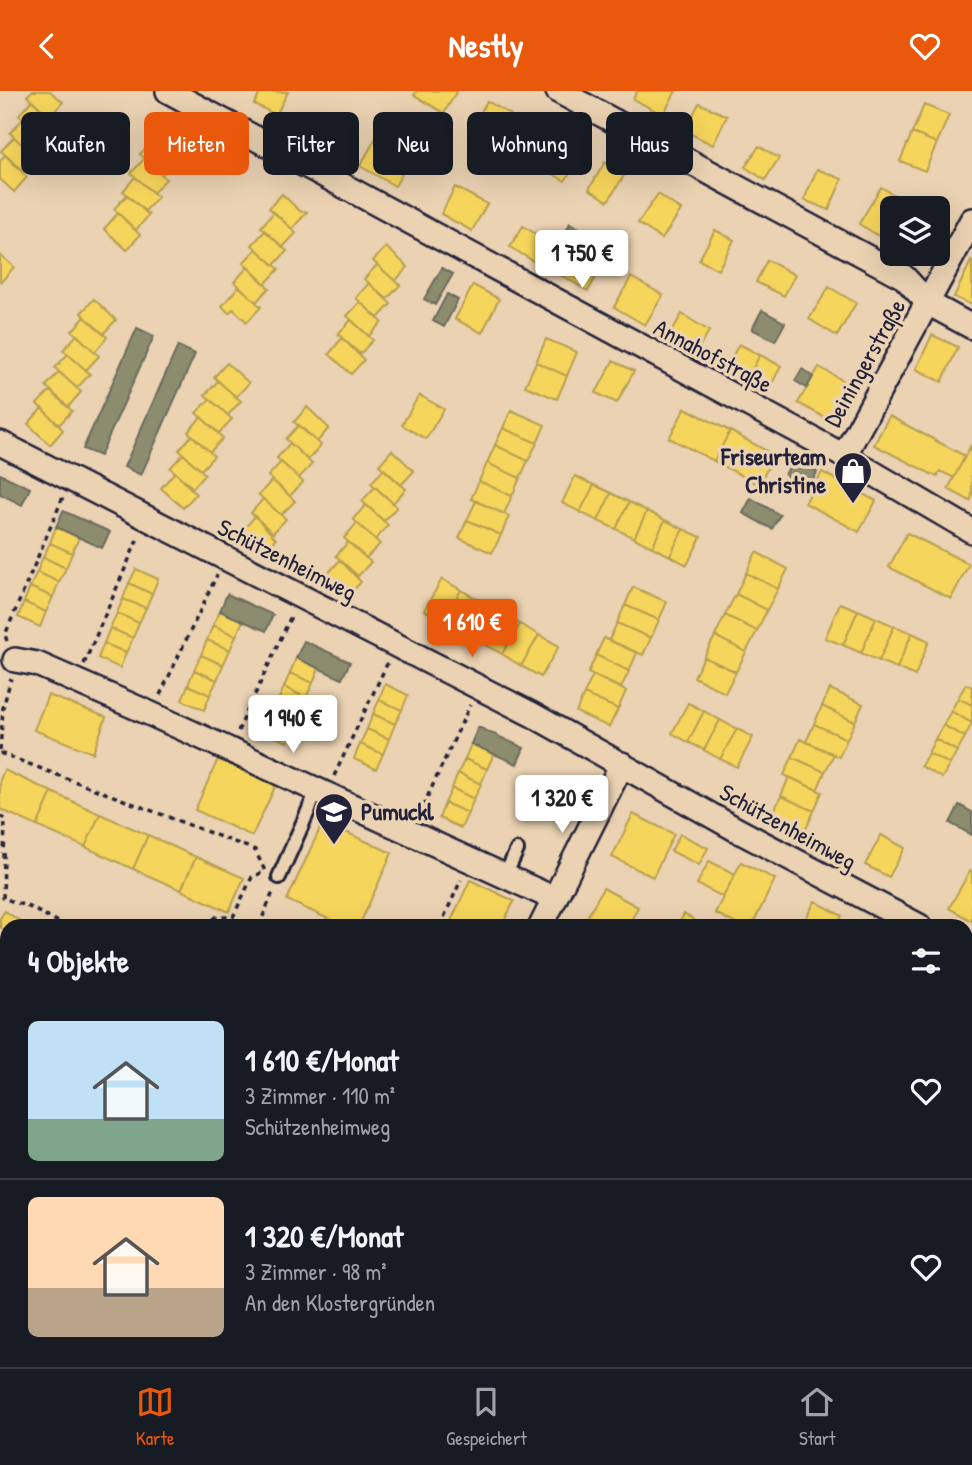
<!DOCTYPE html>
<html lang="de">
<meta charset="utf-8">
<style>
:root{--surface:#171b24;--page:#20242c;--text:#f1f3f6;--muted:#9ea1a6;--line:#363941;--accent:#ea580c}
body{margin:0;font-family:"Patrick Hand",sans-serif;background:var(--page);color:var(--text);height:100vh;display:flex;flex-direction:column;font-size:26px;white-space:nowrap}
*{box-sizing:border-box;margin:0}
p{font-size:23px;color:var(--muted)}
.icon{flex:none;width:38px;height:38px;fill:none;stroke:currentColor;stroke-width:2;stroke-linecap:round;stroke-linejoin:round}
.map{position:relative;flex:1;overflow:hidden}
.panel{position:absolute;left:0px;top:828px;width:973px;height:450px;display:flex;flex-direction:column;background:var(--surface);border-radius:21px 21px 0 0;box-shadow:0 7px 28px #0002}
.panel>*{flex:none}
.banner{position:absolute;left:21px;top:21px;width:931px;height:63px;display:flex;gap:14px}
.controls{position:absolute;left:880px;top:105px;display:grid;gap:14px}
.controls a{display:grid;place-items:center;width:70px;height:70px;border-radius:10px;background:var(--surface);box-shadow:0 7px 28px #0002;font-size:35px}
.price{position:absolute;translate:-50% -60px;padding:0 16px;border-radius:7px;background:#fff;color:#222;font-size:23px;line-height:46px;filter:drop-shadow(0 2px 4px #0008)}
.price::after{content:'';position:absolute;left:50%;top:42px;width:21px;height:16px;margin-left:-10px;background:inherit;clip-path:polygon(0 0,100% 0,50% 100%)}
.price.selected{background:var(--accent);color:#fff}
ul{padding:0;list-style:none}
li{display:flex;align-items:center;gap:21px;height:175px;padding:0 28px}
li+li{border-top:2px solid var(--line)}
li span{display:grid;place-items:center;flex:none;width:196px;height:140px;border-radius:10px;color:#555}
li>.icon{margin-inline-start:auto}
span .icon{width:84px;height:84px;fill:#fffc;stroke-width:1}
li b{font-size:30px}
h2{display:flex;justify-content:space-between;align-items:center;height:84px;padding:0 28px;font-size:30px}
.pill{padding:0 24px;border-radius:10px;background:var(--surface);box-shadow:0 7px 28px #0002;font-size:24px;line-height:63px}
.pill.selected{background:var(--accent);color:#fff}
header{display:flex;justify-content:space-between;align-items:center;height:91px;padding:0 28px;background:var(--accent);color:#fff;font-size:32px;font-weight:800}
.tabs{display:flex;justify-content:space-around;align-items:center;height:98px;border-top:2px solid var(--line);background:var(--surface);font-size:19px;color:var(--muted)}
.tabs a{display:grid;justify-items:center;gap:4px}
.tabs .selected{color:var(--accent)}
.map>svg:first-child{display:block}
.homes{fill:#f6d55c;stroke:#b69f52;stroke-width:2}
.industry{fill:#8c8c6e;stroke:#6c6c5f;stroke-width:2}
.lines{fill:none;stroke-linecap:round;stroke-linejoin:round}
.lane-casing{stroke:#22223b;stroke-width:18}
.street-casing{stroke:#22223b;stroke-width:28}
.secondary-casing{stroke:#22223b;stroke-width:38}
.path{stroke:#22223b;stroke-width:3.5;stroke-dasharray:5 5;stroke-linecap:butt}
.lane{stroke:#ead2b2;stroke-width:12}
.street{stroke:#ead2b2;stroke-width:23}
.secondary{stroke:#ead2b2;stroke-width:33}
.labels{text-anchor:middle;stroke-width:7;stroke-linejoin:round;paint-order:stroke}
.street-label{font-size:24px;fill:#22223b;stroke:#ead2b2}
.poi-label{font-size:24px;font-weight:bold;fill:#22223b;stroke:#ead2b2;text-anchor:end}
</style>
<header><svg class="icon" aria-label="back" viewBox="0 0 24 24"><path d="M15 5l-7 7 7 7"/></svg>Nestly<svg class="icon" aria-label="heart" viewBox="0 0 24 24"><path d="M12 20l-8-8c-3-5 5-10 8-4 3-6 11-1 8 4z"/></svg></header>
<div class="map">
<svg width="972" height="1276" viewBox="0 0 972 1276">
<rect width="100%" height="100%" fill="#ead2b2"/>
<filter id="ink" filterUnits="userSpaceOnUse"><feTurbulence type="fractalNoise" baseFrequency=".0143" numOctaves="2"/><feDisplacementMap in="SourceGraphic" scale="14" xChannelSelector="R" yChannelSelector="G"/><feConvolveMatrix kernelMatrix="1 2 1 2 8 2 1 2 1" color-interpolation-filters="sRGB"/></filter>
<g filter="url(#ink)">
<path class="homes" d="M32,0H50L63,11L50,26L27,5Z
M261,0L288,1L276,24L254,13Z
M417,0H457L444,22L414,4Z
M637,0H676L663,24L633,8Z
M32,9L54,30L41,44L19,24Z
M487,10L511,24L497,50L472,36Z
M699,12L727,25L713,54L685,40Z
M924,14L949,24L937,52L912,42Z
M330,25L356,40L339,69L313,54Z
M23,28L45,48L32,63L10,42Z
M162,31L184,51L171,65L149,45Z
M542,40L561,52L545,78L525,65Z
M912,42L937,52L925,80L900,70Z
M377,45L412,65L395,95L360,75Z
M14,46L36,66L23,80L1,60Z
M153,49L176,69L162,84L140,63Z
M561,52L581,65L565,90L545,78Z
M759,55L779,67L765,89L745,76Z
M5,64L27,86L14,101L0,88V70Z
M145,67L166,88L153,102L131,82Z
M605,71L625,83L608,110L589,98Z
M817,78L842,88L829,119L804,109Z
M135,86L158,106L145,120L123,100Z
M455,96L487,113L472,140L441,123Z
M881,96L906,111L902,117H892V134L884,148L859,133Z
M282,103L300,120L307,121L292,138L269,117Z
M658,103L681,119L662,148L638,132Z
M127,104L149,124L136,139L114,118Z
M274,121L296,142L283,156L261,136Z
M118,122L140,144L127,159L104,138Z
M523,135L552,153L540,174L510,156Z
M715,139L734,149L718,179L699,169Z
M265,140L287,160L274,174L252,154Z
M386,156L408,176L395,190L373,170Z
M256,158L279,178L265,193L243,172Z
M573,159L602,176L588,200L559,183Z
M0,164L14,176L1,191L0,190Z
M767,169L795,184L784,205L756,191Z
M971,170L972,171V214L954,206Z
M377,174L400,194L387,208L364,188Z
M248,176L269,197L256,211L234,191Z
M631,186L663,204L645,234L614,216Z
M369,192L391,213L378,227L356,207Z
M473,194L499,208L482,242L455,228Z
M239,195L261,216L247,231L233,218L229,222L222,215Z
M829,196L856,212L837,245L809,228Z
M94,208L116,229L103,243L81,222Z
M360,211L382,231L369,245L347,225Z
M682,223L709,240L696,261L669,245Z
M85,226L107,246L95,261L72,240Z
M351,229L373,249L360,263L338,243Z
M77,244L99,265L86,279L63,259Z
M932,244L958,256L942,291L916,278Z
M342,247L364,269L351,283L329,263Z
M546,248L577,261L567,285L536,271Z
M739,253L760,264L746,290L725,279Z
M68,263L90,283L77,297L55,277Z
M760,264L781,275L767,302L746,290Z
M613,270L634,280L617,312L596,302Z
M536,271L567,285L557,308L525,295Z
M227,272L249,292L236,306L214,286Z
M819,276L851,294L831,330L798,312Z
M59,281L81,301L68,316L46,295Z
M218,290L241,310L228,324L205,304Z
M50,300L72,320L59,334L37,313Z
M419,304L444,318L426,348L402,334Z
M210,308L232,328L219,342L196,322Z
M307,316L329,337L317,351L294,331Z
M42,317L63,339L50,354L28,333Z
M685,317L730,340L714,370L669,347Z
M511,319L545,334L537,352L503,337Z
M889,325L965,365L954,387L940,380L937,386L874,354Z
M201,326L223,347L210,361L188,341Z
M299,334L321,354L308,369L286,348Z
M503,337L537,352L528,370L495,354Z
M730,340L774,364L759,394L714,370Z
M192,344L214,365L201,379L179,359Z
M290,352L312,373L299,387L277,367Z
M495,354L528,370L520,387L487,372Z
M971,354L972,406L970,410L948,398Z
M392,359L414,380L401,394L379,374Z
M183,363L205,383L193,397L170,377Z
M281,371L303,391L290,405L268,385Z
M487,372L520,387L512,405L479,390Z
M384,378L406,398L393,412L371,392Z
M175,381L196,403L183,417L161,397Z
M822,381L876,410L859,441L805,412Z
M575,385L594,394L580,421L562,412Z
M272,389L295,410L281,424L259,404Z
M479,390L512,405L504,423L471,408Z
M594,394L611,402L598,430L580,421Z
M375,396L397,416L384,430L362,410Z
M611,402L629,411L616,438L598,430Z
M263,408L286,428L273,442L251,422Z
M476,410L509,425L501,444L467,429Z
M629,411L647,420L634,447L616,438Z
M366,414L388,434L375,449L353,428Z
M647,420L665,429L652,456L634,447Z
M255,425L276,448L263,462L241,442Z
M467,429L501,444L492,462L459,447Z
M665,429L683,438L670,465L652,456Z
M357,432L380,453L366,467L344,447Z
M56,436L79,447L72,462L50,452Z
M683,438L701,446L687,474L670,465Z
M907,442L969,473L951,508L889,476Z
M348,451L371,471L358,485L336,465Z
M50,452L72,462L66,477L43,466Z
M756,461L788,478L778,498L746,482Z
M43,466L66,477L59,491L37,481Z
M340,469L361,491L348,505L326,485Z
M136,478L158,488L152,503L129,492Z
M37,481L59,491L53,506L30,496Z
M746,482L778,498L767,519L736,503Z
M442,488L461,499L444,530L424,519Z
M129,492L152,503L146,517L123,508Z
M30,496L53,506L46,521L24,511Z
M633,496L667,511L659,529L625,514Z
M461,499L481,510L463,541L444,530Z
M736,503L767,519L757,540L725,524Z
M123,508L146,517L139,532L117,522Z
M481,510L500,521L482,552L463,541Z
M24,511L46,521L40,536L18,526Z
M840,512L858,519L843,554L825,547Z
M625,514L659,529L651,547L617,532Z
M858,519L876,527L861,562L843,554Z
M220,520L243,530L236,545L213,534Z
M500,521L520,533L502,563L482,552Z
M117,522L139,532L133,547L110,537Z
M725,524L757,540L746,561L715,545Z
M876,527L894,535L879,570L861,562Z
M617,532L651,547L643,564L609,549Z
M520,533L539,544L521,575L502,563Z
M213,534L236,545L230,559L207,549Z
M894,535L912,542L897,577L879,570Z
M110,537L133,547L126,562L104,552Z
M912,542L929,550L915,585L897,577Z
M539,544L559,555L541,586L521,575Z
M715,545L746,561L736,581L704,566Z
M604,547L637,562L629,580L596,564Z
M207,549L230,559L223,574L201,564Z
M104,552L126,562L120,577L98,567Z
M201,564L223,574L217,589L194,579Z
M596,564L629,580L621,597L588,582Z
M704,566L736,581L725,602L694,586Z
M296,567L319,577L313,592L290,582Z
M194,579L217,589L210,604L188,594Z
M290,582L313,592L306,607L284,596Z
M593,584L626,600L618,618L584,603Z
M385,593L408,604L402,619L379,609Z
M966,593L972,596V614L958,607Z
M188,594L210,604L204,619L182,609Z
M284,596L306,607L300,621L277,612Z
M830,598L863,613L855,631L822,615Z
M584,603L618,618L609,636L576,621Z
M48,604L106,626L93,662L34,639Z
M958,607L972,614V632L951,620Z
M379,609L402,619L395,633L373,623Z
M277,612L300,621L293,636L271,626Z
M688,612L704,620L688,651L672,642Z
M822,615L855,631L847,648L814,633Z
M704,620L720,629L704,659L688,651Z
M951,620L972,632L965,646L943,634Z
M373,623L395,633L389,648L367,638Z
M271,626L293,636L287,651L264,641Z
M720,629L737,638L720,668L704,659Z
M814,633L847,648L839,666L806,651Z
M943,634L965,646L957,660L935,648Z
M367,638L389,648L383,663L360,653Z
M737,638L753,646L737,676L720,668Z
M800,648L834,663L825,681L792,666Z
M935,648L957,660L950,673L928,662Z
M360,653L383,663L376,678L354,668Z
M471,653L494,663L487,678L465,668Z
M928,662L950,673L942,687L921,675Z
M792,666L825,681L817,699L784,684Z
M218,668L276,694L252,745L195,719Z
M465,668L487,678L481,693L458,682Z
M4,679L52,701L37,735L0,718V689Z
M458,682L481,693L474,708L452,697Z
M789,686L822,701L814,720L781,705Z
M452,697L474,708L468,722L445,712Z
M52,701L100,723L85,756L37,735Z
M781,705L814,720L806,738L773,722Z
M445,712L468,722L461,737L439,727Z
M100,723L148,744L133,778L85,756Z
M633,723L674,743L653,786L612,766Z
M323,731L392,762L359,835H344L287,809Z
M680,743L708,757L699,774L671,760Z
M148,744L196,766L181,799L133,778Z
M881,744L905,757L889,786L865,774Z
M196,766L244,787L229,821L181,799Z
M709,770L735,783L723,806L697,793Z
M741,771L775,788L752,835H740L715,822Z
M970,780L972,781V830L949,817Z
M470,789L514,810L502,835H456L450,832Z
M603,797L638,816L628,835L583,834Z
M815,810L842,825L837,835H802Z
M5,820L21,831L19,835H7V840L0,836V827Z
M684,823L704,835H678Z
M0,856L7,860L6,894L0,890Z
M5,1081L7,1082V1117L5,1120L0,1117V1088Z
M231,1270H266L263,1276H227Z
M444,1270H489L487,1276H449L443,1273Z
M706,1270H742L739,1276H710L704,1274Z
M769,1270H801L802,1271L800,1276H767Z"/>
<path class="industry" d="M570,132L579,137L572,152L563,148Z
M611,155L625,162L617,177L603,170Z
M442,177L453,183L435,214L424,208Z
M447,203L458,209L444,236L433,230Z
M762,219L785,232L775,250L752,238Z
M137,237L154,245L100,365L83,358Z
M178,255L195,263L141,384L124,376Z
M802,278L813,285L807,297L795,290Z
M794,367L817,381L808,398L785,384Z
M0,383L30,397L22,414L0,403Z
M751,407L780,424L772,438L743,422Z
M63,420L110,441L102,457L56,436Z
M227,503L273,524L266,540L220,520Z
M304,550L350,571L342,588L296,567Z
M478,636L524,657L517,673L471,653Z
M959,714L972,721V744L950,732Z"/>
<g class="lines">
<defs>
<path id="lane" d="M505,785L517,759
M279,786L317,700"/>
<path id="street" d="M168,0L844,365L972,440
M558,0L904,186L928,212L972,236
M0,352L533,624L739,740L919,835
M844,365L972,129
M15,569L37,573L151,623L555,808
M541,835L622,673
M966,859L972,862
M966,987L972,975
M0,1034L7,1022
M0,1225L7,1230
M57,1270L64,1276
M321,1276L324,1270"/>
<path id="secondary" d="M0,960L7,965
M615,1270L628,1276"/>
</defs>
<use href="#lane" class="lane-casing"/>
<use href="#street" class="street-casing"/>
<use href="#secondary" class="secondary-casing"/>
<path class="path" d="M7,550L5,544L63,406
M84,573L139,445
M160,604L217,484
M238,640L292,523
M0,659L3,617L11,587
M0,662L255,759L265,780
M334,685L388,571
M419,724L470,614
M0,725L5,728L3,807L29,816L66,835
M206,835L216,826H233L252,786L263,781
M259,835L273,801
M440,835L461,789
M966,1059L972,1062
M821,1276L823,1270"/>
<use href="#lane" class="lane"/>
<use href="#street" class="street"/>
<use href="#secondary" class="secondary"/>
</g>
</g>
<defs>
<symbol id="shop-pin" viewBox="-11 -11 22 30"><path d="M0 17L-7.5 6A9.5 9.5 0 1 1 7.5 6Z" fill="#22223b" stroke="#ead2b2"/><path d="M-5-2.5h2.3a2.7 3.5 0 0 1 5.4 0H5L5.5 6h-11ZM-1.5-2.5h3a1.5 2.3 0 0 0-3 0Z" fill="#fff"/></symbol>
<symbol id="school-pin" viewBox="-11 -11 22 30"><path d="M0 17L-7.5 6A9.5 9.5 0 1 1 7.5 6Z" fill="#22223b" stroke="#ead2b2"/><path d="M0-5L7-2L0 1L-7-2ZM-4 1L0 2.5L4 1V4Q0 6-4 4Z" fill="#fff"/></symbol>
</defs>
<g fill-rule="evenodd">
<use href="#shop-pin" x="831" y="358" width="44" height="60"/>
<use href="#school-pin" x="312" y="699" width="44" height="60"/>
</g>
<g class="labels">
<g class="street-label">
<text transform="translate(713 265) rotate(28)" y="8">Annahofstraße</text>
<text transform="translate(865 272) rotate(-61)" y="8">Deiningerstraße</text>
<text transform="translate(287 469) rotate(27)" y="8">Schützenheimweg</text>
<text transform="translate(788 736) rotate(29)" y="8">Schützenheimweg</text>
</g>
<g class="poi-label">
<text x="826" y="374">Friseurteam<tspan x="826" dy="28">Christine</tspan></text>
<text x="361" y="729" text-anchor="start">Pumuckl</text>
</g>
</g>
</svg>
<div class="controls">
<a><svg class="icon" aria-label="layers" viewBox="0 0 24 24"><path d="M12 4l9 5-9 5-9-5zM3 14l9 5 9-5"/></svg></a>
</div>
<b class="price" style="left:582px;top:199px">1 750 €</b>
<b class="price selected" style="left:472px;top:568px">1 610 €</b>
<b class="price" style="left:293px;top:664px">1 940 €</b>
<b class="price" style="left:562px;top:744px">1 320 €</b>
<div class="banner">
<a class="pill">Kaufen</a>
<a class="pill selected">Mieten</a>
<a class="pill">Filter</a>
<a class="pill">Neu</a>
<a class="pill">Wohnung</a>
<a class="pill">Haus</a>
</div>
<section class="panel">
<h2>4 Objekte<svg class="icon" aria-label="filters" viewBox="0 0 24 24"><path d="M4 7h16M4 17h16"/><circle cx="9" cy="7" r="2"/><circle cx="15" cy="17" r="2"/></svg></h2>
<ul>
<li><span style="background:linear-gradient(#bfe0f5 70%,#7fa58c 0)"><svg class="icon" aria-label="home" viewBox="0 0 24 24"><path d="M3 11l9-7 9 7M6 9v11h12V9"/></svg></span><div><b>1 610 €/Monat</b><p>3 Zimmer · 110 m²</p><p>Schützenheimweg</p></div><svg class="icon" aria-label="heart" viewBox="0 0 24 24"><path d="M12 20l-8-8c-3-5 5-10 8-4 3-6 11-1 8 4z"/></svg></li>
<li><span style="background:linear-gradient(#ffd9b3 65%,#b9a48a 0)"><svg class="icon" aria-label="home" viewBox="0 0 24 24"><path d="M3 11l9-7 9 7M6 9v11h12V9"/></svg></span><div><b>1 320 €/Monat</b><p>3 Zimmer · 98 m²</p><p>An den Klostergründen</p></div><svg class="icon" aria-label="heart" viewBox="0 0 24 24"><path d="M12 20l-8-8c-3-5 5-10 8-4 3-6 11-1 8 4z"/></svg></li>
</ul>
</section>
</div>
<nav class="tabs">
<a class="selected"><svg class="icon" aria-label="map" viewBox="0 0 24 24"><path d="M3 6l6-2 6 2 6-2v14l-6 2-6-2-6 2zM9 4v14M15 6v14"/></svg>Karte</a>
<a><svg class="icon" aria-label="saved" viewBox="0 0 24 24"><path d="M7 4h10v16l-5-4-5 4z"/></svg>Gespeichert</a>
<a><svg class="icon" aria-label="home" viewBox="0 0 24 24"><path d="M3 11l9-7 9 7M6 9v11h12V9"/></svg>Start</a>
</nav>
